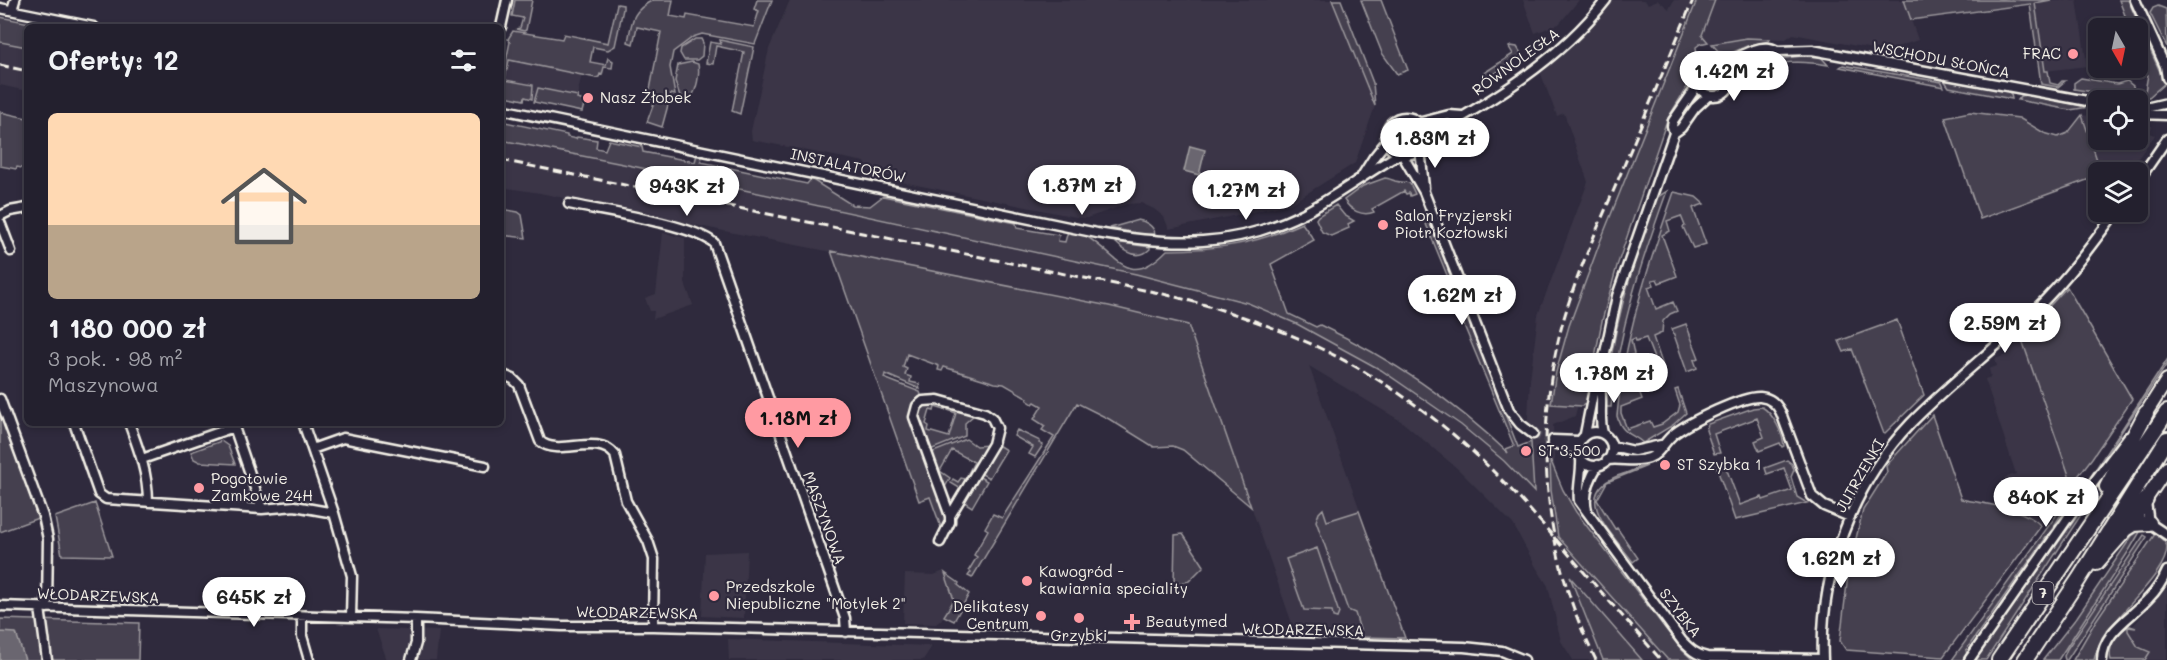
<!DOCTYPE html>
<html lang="pl">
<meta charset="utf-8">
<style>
:root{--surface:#23202e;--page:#2f2d3a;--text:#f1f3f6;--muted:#a3a3aa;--line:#403e4a;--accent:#ff9aa2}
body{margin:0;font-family:Mali,sans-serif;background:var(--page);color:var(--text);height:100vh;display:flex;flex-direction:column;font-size:22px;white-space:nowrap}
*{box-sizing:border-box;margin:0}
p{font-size:20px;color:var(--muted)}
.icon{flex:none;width:33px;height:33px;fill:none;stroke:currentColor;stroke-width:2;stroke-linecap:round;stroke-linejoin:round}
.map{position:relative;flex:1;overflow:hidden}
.sheet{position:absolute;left:24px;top:24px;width:480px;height:402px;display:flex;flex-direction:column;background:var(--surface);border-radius:9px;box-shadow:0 3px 9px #0003,0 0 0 2px var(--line)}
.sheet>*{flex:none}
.needle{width:39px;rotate:171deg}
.fabs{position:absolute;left:2088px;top:18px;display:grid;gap:12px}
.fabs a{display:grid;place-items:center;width:60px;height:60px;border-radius:9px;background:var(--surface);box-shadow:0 3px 9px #0003,0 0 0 2px var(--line);font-size:30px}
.price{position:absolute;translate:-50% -51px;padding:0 14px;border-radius:21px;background:#fff;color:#222;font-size:20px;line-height:39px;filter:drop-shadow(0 2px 3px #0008)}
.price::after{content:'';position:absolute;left:50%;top:36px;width:18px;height:14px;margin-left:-9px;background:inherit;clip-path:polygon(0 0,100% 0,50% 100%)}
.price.selected{background:var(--accent);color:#111}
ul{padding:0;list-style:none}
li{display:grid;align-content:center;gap:12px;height:318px;padding:0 24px}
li+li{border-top:2px solid var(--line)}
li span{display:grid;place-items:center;height:186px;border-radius:9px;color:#555}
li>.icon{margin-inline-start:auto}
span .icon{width:108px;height:108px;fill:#fffc;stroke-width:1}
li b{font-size:26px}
h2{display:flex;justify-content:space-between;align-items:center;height:72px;padding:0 24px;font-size:26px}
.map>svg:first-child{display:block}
.built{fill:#3b3647}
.green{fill:#454050;stroke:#9c989c;stroke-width:1.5}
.water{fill:#6a6670;stroke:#a19ea0;stroke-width:1.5}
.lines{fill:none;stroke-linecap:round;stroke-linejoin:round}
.street-tunnel{stroke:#4d4857;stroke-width:8;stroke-dasharray:8 4;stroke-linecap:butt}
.street-casing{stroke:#f4f1e8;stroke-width:13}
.secondary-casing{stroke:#f4f1e8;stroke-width:16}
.primary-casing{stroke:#f4f1e8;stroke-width:18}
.street{stroke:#2f2a3d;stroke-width:8}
.secondary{stroke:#2f2a3d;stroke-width:12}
.primary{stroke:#2f2a3d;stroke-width:14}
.rail{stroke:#f4f1e8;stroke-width:3;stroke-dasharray:9 4.5;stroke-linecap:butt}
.poi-dot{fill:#ff9aa2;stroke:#2f2a3d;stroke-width:2}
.labels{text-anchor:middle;stroke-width:4.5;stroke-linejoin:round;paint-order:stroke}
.shield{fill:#2f2a3d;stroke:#b9b5b5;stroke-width:1.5}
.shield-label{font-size:14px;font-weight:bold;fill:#f4f1e8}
.poi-label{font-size:15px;fill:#f4f1e8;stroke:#2f2a3d;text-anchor:start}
.street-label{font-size:15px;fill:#f4f1e8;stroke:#2f2a3d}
</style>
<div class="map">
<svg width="2167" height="660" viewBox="0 0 2167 660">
<rect width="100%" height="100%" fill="#2f2a3d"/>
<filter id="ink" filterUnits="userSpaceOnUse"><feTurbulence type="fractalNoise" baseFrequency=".0167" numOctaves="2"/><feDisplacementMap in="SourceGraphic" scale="12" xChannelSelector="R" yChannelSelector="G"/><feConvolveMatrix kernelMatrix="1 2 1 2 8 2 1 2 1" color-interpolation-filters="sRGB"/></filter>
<g filter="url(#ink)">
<path class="built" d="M790,0H1332L1375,106L1355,163L1290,204L1169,229L1164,217L1154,209L1141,203L1127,204L1087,218H1081L892,180L893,177L867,170L865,162L752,140L751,131L769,49Z
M1523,0H1579L1559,24L1535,33Z
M1610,0H1644L1648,4L1658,0L1669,9L1674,0H1904L1918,40L1884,51L1793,34L1786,39L1747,38L1711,44L1702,36L1683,72L1636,196L1600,317L1575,416L1553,425L1556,513L1682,660H1573L1561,641L1548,586L1536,567L1513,524L1458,469L1401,421L1309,366L1405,638L1296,635L1188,325L1109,306L719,230L540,193L501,187V140L623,164L1136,274L1248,303L1297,324L1316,327L1320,325L1403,370L1444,398L1490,436L1533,484L1528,419L1530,380L1538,315L1588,182L1564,113L1557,116L1541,74L1593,21Z
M2051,0H2077L2087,66L2045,71L2035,2Z
M511,32L587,49L575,107L501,93Z
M0,42L27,47V91L0,85Z
M2082,115L2098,117V140H2138V124L2152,126L2150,133L2155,135L2128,172H2101Z
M663,233L685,238V283L693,305L653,319L654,311H650L645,298L656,294Z
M2021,337L2072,484L2041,526L2036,521L2014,511L2004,478L2016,474L1985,379L1991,377L1989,369L1997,366L1995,359L2009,354L2007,349Z
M747,551L744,618L702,616L705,553Z
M944,571L954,600L941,620L936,624L903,623L905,574L934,575Z
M2167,588V660H2145L2150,652L2138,647L2128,631V627H2135L2133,626Z
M376,629L439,631L436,660H387Z
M728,639L901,645L932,646L923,660H729Z"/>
<path class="green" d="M515,0H532L526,30L524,31L516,29L520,28L523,18L512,16Z
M653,0H673L670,16L686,19L687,15L754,27L759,11L754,9L757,0H772L755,44L702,34L693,37L673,52L670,67L675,95L671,94L662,127L647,122L654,103L651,102L652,96L649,95L661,32L637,27L633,44L628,42C632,20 632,11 653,0Z
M1332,0H1341L1373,83L1375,106Z
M1361,0H1381L1408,70L1397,74L1382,53Z
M1697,0H1715L1702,35L1708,42L1700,44L1696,47L1697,55L1690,72L1688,85L1667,120L1617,266L1602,321L1586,403L1582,406L1551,404L1556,372L1569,326L1600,242Z
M1904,0H2051L2035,3L2045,71H2048L2050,83L2058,85L2062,81H2065L2058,87L2041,84L2030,4L1911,20Z
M2119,0H2128L2165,83L2149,97H2144L2148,75L2132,69L2138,68V28H2130Z
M617,4L623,5V9L615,46L608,50L593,47L590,62L606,65L608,58L613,61L612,68L604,67L602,75L600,74L599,77L596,78L509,60L507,70L501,69L502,66H505L510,42L508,39L513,31L562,39L564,34L608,43Z
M2158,6L2166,9L2167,47L2150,13L2153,8Z
M0,17L30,23V27H27V47L0,42Z
M1747,38L1770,39L1769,41L1747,46L1729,54L1719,52L1712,44Z
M695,39H701L703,43L702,56L697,60H684L680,53L681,48Z
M720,40L754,47L740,114L732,111L744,52L716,46L713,64L706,63L710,42L721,44Z
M1511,46L1517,47L1522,55L1488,78L1484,73L1513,54L1509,47Z
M1802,56L1821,57L1828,65C1804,61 1775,59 1754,74L1751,68L1778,59Z
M692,62L698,64C700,73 697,92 690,98L680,96L675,81L678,65Z
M1843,65C1874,71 1908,76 1942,82L1944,87L1840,67Z
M501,71L506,72L505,80L533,85L532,99L525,97L524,100L501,95Z
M2081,78L2117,84L2127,81L2133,86L2135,96L2134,98L2074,89V83Z
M1944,80L2007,91L2011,94L2012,99L1949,87Z
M538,88L578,96L577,99L585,101L582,112L534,102Z
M2026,95L2089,107L2070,110L2018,100L2021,96Z
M0,112L27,118V169L17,167L16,169L0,166Z
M1970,112L2019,118L2044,133L2058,137L2068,133L2082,115L2101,172H2098V176L1980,219L1945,117Z
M501,118L505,119V122L567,135V137L576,139L577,137L597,140L596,148L605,150L609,140L642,147L643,152L695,162L697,154L702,155L701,162L807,184L811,179L852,205L870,206L883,196L1016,223L1017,228L1059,235L1058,241L1065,242L1068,231C1073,233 1081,233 1086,236C1119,256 1128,290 1167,250C1218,250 1256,244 1302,223L1314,240L1271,264L1289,314L1316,327L1320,325C1390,358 1453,400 1508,453L1506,449L1514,446L1446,282L1449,280L1426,224L1430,222L1518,447L1531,442L1534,492L1504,461L1461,425L1381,370L1297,324L1248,303L1136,274L623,164L501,140Z
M1385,178C1388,178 1392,180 1395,181C1410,185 1407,176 1415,194L1410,196L1409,193L1406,194L1404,191L1372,209L1374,212C1362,217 1350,210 1344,200L1363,186Z
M1667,191C1641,262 1618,332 1611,407H1605C1610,334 1632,267 1656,198Z
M1674,192L1696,197L1704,204L1693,208L1706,244L1693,248L1683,227L1685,226L1681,216L1667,221L1670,231L1662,235L1677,276L1659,283L1657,279L1652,280L1654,285L1648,287L1656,309L1673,302L1677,311L1670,314L1663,321L1662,333L1653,337L1664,369L1659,371L1646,338L1636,341L1635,338L1631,340L1634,354L1627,357L1642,399L1621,407V413L1627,429L1650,421L1653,427L1662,424L1678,412L1680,405L1675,390L1678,389L1686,413L1673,425L1643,443C1632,433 1622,435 1617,416C1624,338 1648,266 1674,192Z
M1336,205L1344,215L1354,221L1348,224L1349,228L1331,236L1322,232L1316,219L1318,216Z
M501,209L518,212L522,215L526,238L501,235Z
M1138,220C1145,221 1154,226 1155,234L1146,235L1110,228Z
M1115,242L1150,247V249C1138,261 1125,252 1115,242Z
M831,251L1109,306L1188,325L1251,507L1183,450L1173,446L1154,447L1109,419L1077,403L972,578L968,576L971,572L969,570L977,557L974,555L988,530L985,528L993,514L1002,518L1054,437L1042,430L1045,426L1034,419L1042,406L1035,402L1033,404L1027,400L1028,398L1004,384L995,383L944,367L942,371L938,370L939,366L907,354L903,367L907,369L905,375L911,377L910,382L919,384L920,389L885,374L884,378L920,392L922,398L914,404L911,415L946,517V523L942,530L930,497L919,501Z
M2067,287L2132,399L2092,458L2072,484L2021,337Z
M1897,320L1924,395L1884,434L1852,349L1844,352L1839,341Z
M1686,324L1699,358L1694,360L1697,368L1687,372L1672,329Z
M2167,360V364L2055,531Z
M934,402L946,406L945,410L935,407L934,411L930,410L926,424L929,426L928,431L949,437L956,413L948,410L949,406L975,414L965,423V436L930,450L918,417L920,407Z
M1762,407C1773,413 1783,434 1784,446L1782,447L1780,443L1759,451L1755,441L1764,437L1757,418L1714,434L1720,453L1714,454L1706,430L1708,424L1753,408Z
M0,414L38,518L0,532Z
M1932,415L1961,499C1984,504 2026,508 2041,526L1943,657L1846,650L1840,641L1849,567L1863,510L1887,472L1886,466Z
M1017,430L1040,441L1039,443L1043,445L1035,457L1029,454L1033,447L1014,436Z
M966,439L976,446L988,445L961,489L951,483L953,479L958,482L961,478L965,479L974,462L952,450L940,471L950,478L944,489L931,453Z
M221,441L228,446L235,464L200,462L194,459L191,452Z
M996,444L1006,450L989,478L978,472Z
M1550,459L1563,490L1576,512L1681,649L1693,660H1668L1558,537L1551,490Z
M1787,460L1792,464L1794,470L1791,477L1797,497L1807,503L1735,520L1715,463L1724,462L1740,505L1762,497L1763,500L1792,490L1784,468L1767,474L1765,468Z
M1647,466L1607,482L1597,500L1615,529L1617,528L1638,558L1633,562C1611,532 1565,491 1626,473C1635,470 1635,467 1647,466Z
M976,475L987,481L972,507L961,500Z
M2081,481L2053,528L1966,650L1967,655L1963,660H1952Z
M2088,501H2090L1986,660H1974Z
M95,503L112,556L62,555L55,517Z
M1323,509L1327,521L1359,511L1405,638L1362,637L1355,613L1348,610L1316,521L1319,513Z
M2138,532H2140L2130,549L2058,660H2043L2077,617L2132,536Z
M1183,534L1204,566L1189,581L1174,584L1175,535Z
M2155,534C2159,537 2166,541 2167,547C2167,579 2101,622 2094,660H2073L2095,622Z
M2144,535L2147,537L2067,660H2065L2064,656L2067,649Z
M1317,548L1339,613L1337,618L1333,617L1332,611L1304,610L1286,559Z
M945,573L959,583L958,585L969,594L954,621L944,616L954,600Z
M1570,577L1642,660H1603Z
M0,619L139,623L138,660H0Z
M2130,626L2136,628L2128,627V631L2138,647L2150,652L2145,660H2111C2107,647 2118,630 2130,626Z"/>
<path class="water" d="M1190,146L1205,150L1199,175L1184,171Z
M0,632L16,633L25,660H0Z"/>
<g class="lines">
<path class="street-tunnel" d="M1533,434L1553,443"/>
<defs>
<path id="street" d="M2135,0L2165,66L2167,78
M0,8L94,27
M12,10L15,0
M501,27L507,0
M1697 79a17 17 0 1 1 34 0a17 17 0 1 1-34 0Z
M1725,65C1739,57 1762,41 1777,51
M1732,77L1777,51L1812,50L2098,103
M2138,106L2150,107L2167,103
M501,109L1097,233C1172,246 1235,248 1304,213C1337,196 1366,173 1398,155
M2138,114L2167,115
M1386 136a19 19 0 1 1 38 0a19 19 0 1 1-38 0Z
M1418,123L1449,115L1462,116
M1674,133L1681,128L1695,108L1709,95
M1424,139C1490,102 1559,61 1606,0
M1420,148L1424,188
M1403,156L1424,192L1509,410L1520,424L1533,434
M1362,176L1374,157L1386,142
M2138,181L2167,139
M569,204C602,211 691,224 714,243L845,618L846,632
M0,216L10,211L27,208
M0,222L11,251
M501,374L513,379L519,385L540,441C558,458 597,432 615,455L626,501L648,541L654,559L653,626
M1599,381C1604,398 1598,416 1603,433
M0,399L43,516L48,539L47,608
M74,423L99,494L106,499L262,509L295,506L334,513L352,576L351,617
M129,423C139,450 148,474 148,502
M303,423L334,513
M1578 449a17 17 0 1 1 34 0a17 17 0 1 1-34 0Z
M1585,434L1593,394L1599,381L1617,296L1674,133L1672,126L1673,121L1698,85
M1553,440L1579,441
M1553,443L1578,450
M1612,446L1634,451L1661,445
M312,449L343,438L485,466
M142,459L234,427L262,509
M1581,459C1582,472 1577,491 1579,501L1682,641C1690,649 1696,655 1707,657L1823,659
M1607,460C1621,458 1636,463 1649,458C1660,454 1664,441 1675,433C1690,422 1742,396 1760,397C1771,398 1777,404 1781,413L1812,496L1824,506L1850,517
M2146,502L2149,523L2167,535
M1587,510C1583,495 1590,478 1598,465
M940,542L950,522V516L914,417L917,406L923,401L938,400L985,413L992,418L997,428L993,444L950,516
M0,606L416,619L562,626H653L1464,647L1502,651L1524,660
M40,608L47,660
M302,616V636L309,660
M411,660L416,643V619
M1823,660C1819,575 1852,485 1911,423C1950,383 1995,349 2035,310C2066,280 2091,246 2116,212
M1969,660L2084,495L2128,437
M2102,660C2102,632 2132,617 2149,598C2156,591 2163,580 2167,571"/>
<path id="secondary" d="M2146,413L2167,380
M2146,499L2167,468"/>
<path id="primary" d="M2107,487L2146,413
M2126,529L2134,524L2149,523
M2096,563L2126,529L2146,499
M1999,660L2167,412
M2025,660L2079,579L2167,439"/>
</defs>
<use href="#street" class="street-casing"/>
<use href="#secondary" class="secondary-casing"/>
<use href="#primary" class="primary-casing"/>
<use href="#street" class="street"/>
<use href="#secondary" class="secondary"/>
<use href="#primary" class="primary"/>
<path class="rail" d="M0,65L27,71
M501,160L1159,293C1270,319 1367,361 1455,436C1502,476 1543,524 1583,571C1609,601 1635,630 1661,660
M1596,660C1545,559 1533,442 1560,333C1573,281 1597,230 1618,180C1643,120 1668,60 1693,0"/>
</g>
</g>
<g class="poi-dot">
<circle cx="2073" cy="54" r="6"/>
<circle cx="588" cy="98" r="6"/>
<circle cx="1383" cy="225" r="6"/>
<circle cx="1526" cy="451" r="6"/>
<circle cx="1665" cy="465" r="6"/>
<circle cx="199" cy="488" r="6"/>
<circle cx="1027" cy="581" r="6"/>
<circle cx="714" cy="596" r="6"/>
<circle cx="1041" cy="616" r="6"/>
<circle cx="1079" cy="618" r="6"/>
<path d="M1129 613h6v6h6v6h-6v6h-6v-6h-6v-6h6z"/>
</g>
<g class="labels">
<rect class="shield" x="2032.5" y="582" width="21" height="22" rx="4.5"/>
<g class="shield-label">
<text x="2043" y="598">7</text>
</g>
<g class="poi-label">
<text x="2061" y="59" text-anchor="end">FRAC</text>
<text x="600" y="103">Nasz Żłobek</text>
<text x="1395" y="221">Salon Fryzjerski<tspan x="1395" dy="17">Piotr Kozłowski</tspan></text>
<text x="1538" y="456">ST 3,500</text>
<text x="1677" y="470">ST Szybka 1</text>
<text x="211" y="484">Pogotowie<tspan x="211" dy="17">Zamkowe 24H</tspan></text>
<text x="1039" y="577">Kawogród -<tspan x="1039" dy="17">kawiarnia speciality</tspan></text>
<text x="726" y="592">Przedszkole<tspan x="726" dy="17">Niepubliczne "Motylek 2"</tspan></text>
<text x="1029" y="612" text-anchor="end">Delikatesy<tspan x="1029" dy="17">Centrum</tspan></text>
<text x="1146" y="627">Beautymed</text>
<text x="1079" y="641" text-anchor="middle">Grzybki</text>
</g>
<g class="street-label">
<text transform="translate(1941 60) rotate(11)" y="5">WSCHODU SŁOŃCA</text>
<text transform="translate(1516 62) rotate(-36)" y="5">RÓWNOLEGŁA</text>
<text transform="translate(848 166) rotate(12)" y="5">INSTALATORÓW</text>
<text transform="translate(1860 476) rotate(-60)" y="5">JUTRZENKI</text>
<text transform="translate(824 518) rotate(70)" y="5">MASZYNOWA</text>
<text transform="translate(98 596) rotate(2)" y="5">WŁODARZEWSKA</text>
<text transform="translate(637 613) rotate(1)" y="5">WŁODARZEWSKA</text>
<text transform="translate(1680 613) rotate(52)" y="5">SZYBKA</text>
<text transform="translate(1303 630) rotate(1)" y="5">WŁODARZEWSKA</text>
</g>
</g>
</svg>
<div class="fabs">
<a><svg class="needle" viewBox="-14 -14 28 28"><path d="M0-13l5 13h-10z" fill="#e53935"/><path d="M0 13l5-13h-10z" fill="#a3a3aa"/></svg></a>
<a><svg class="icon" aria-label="locate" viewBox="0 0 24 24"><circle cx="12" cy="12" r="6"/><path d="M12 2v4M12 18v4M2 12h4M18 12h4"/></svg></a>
<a><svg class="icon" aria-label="layers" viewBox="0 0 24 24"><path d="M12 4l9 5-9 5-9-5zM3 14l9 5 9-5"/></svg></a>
</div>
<b class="price" style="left:1734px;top:102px">1.42M zł</b>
<b class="price" style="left:1435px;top:169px">1.83M zł</b>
<b class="price" style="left:1082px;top:216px">1.87M zł</b>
<b class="price" style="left:687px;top:217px">943K zł</b>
<b class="price" style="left:1246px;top:221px">1.27M zł</b>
<b class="price" style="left:1462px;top:326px">1.62M zł</b>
<b class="price" style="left:2005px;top:354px">2.59M zł</b>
<b class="price" style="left:1614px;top:404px">1.78M zł</b>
<b class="price selected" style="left:798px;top:449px">1.18M zł</b>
<b class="price" style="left:2046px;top:528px">840K zł</b>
<b class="price" style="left:1841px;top:589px">1.62M zł</b>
<b class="price" style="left:254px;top:628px">645K zł</b>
<section class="sheet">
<h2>Oferty: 12<svg class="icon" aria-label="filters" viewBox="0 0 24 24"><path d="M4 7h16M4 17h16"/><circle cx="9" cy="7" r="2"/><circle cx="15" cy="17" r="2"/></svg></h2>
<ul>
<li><span style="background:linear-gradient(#ffd9b3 60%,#b9a48a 0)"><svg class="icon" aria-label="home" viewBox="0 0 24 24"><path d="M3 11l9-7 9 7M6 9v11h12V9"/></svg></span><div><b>1 180 000 zł</b><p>3 pok. · 98 m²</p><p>Maszynowa</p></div></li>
</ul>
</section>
</div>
